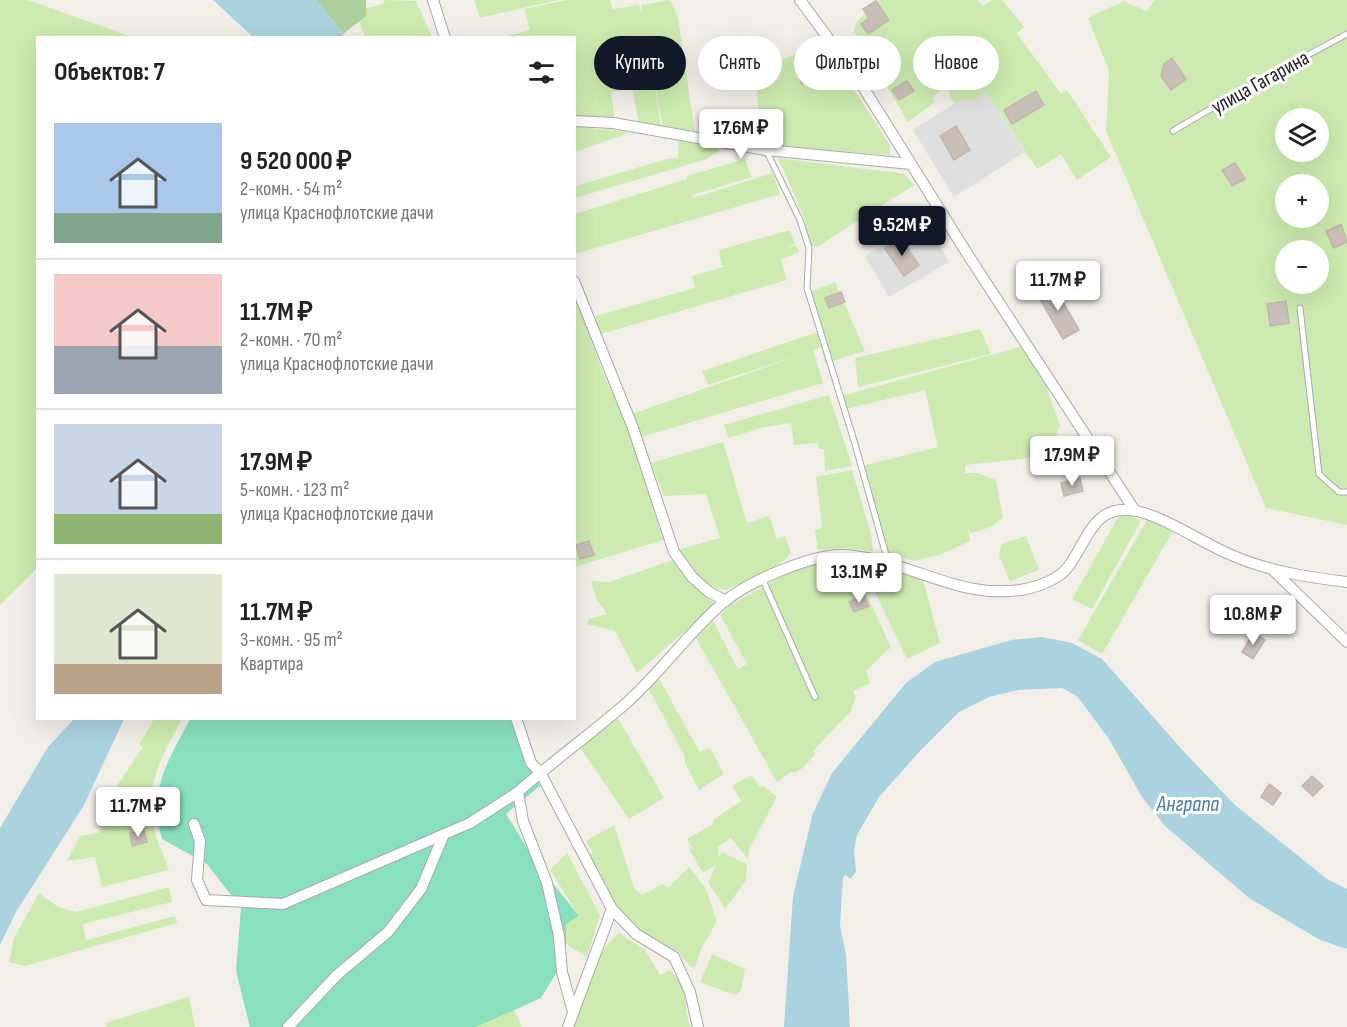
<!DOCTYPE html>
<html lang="ru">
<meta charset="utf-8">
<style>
:root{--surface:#fff;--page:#f2f2f2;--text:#222;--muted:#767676;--line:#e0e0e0;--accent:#111827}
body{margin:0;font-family:"Sofia Sans Condensed",sans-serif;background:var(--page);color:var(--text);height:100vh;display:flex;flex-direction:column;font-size:22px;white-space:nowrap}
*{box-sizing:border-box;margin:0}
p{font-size:20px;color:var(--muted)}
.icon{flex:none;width:33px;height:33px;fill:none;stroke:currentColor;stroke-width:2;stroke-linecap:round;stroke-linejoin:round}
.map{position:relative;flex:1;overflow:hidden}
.sheet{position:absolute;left:36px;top:36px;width:540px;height:684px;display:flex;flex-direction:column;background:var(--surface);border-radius:0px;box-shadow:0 6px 24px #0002}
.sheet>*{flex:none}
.hud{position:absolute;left:594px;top:36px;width:570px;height:54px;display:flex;gap:12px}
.buttons{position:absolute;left:1275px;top:108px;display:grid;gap:12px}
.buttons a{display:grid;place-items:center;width:54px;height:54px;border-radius:50%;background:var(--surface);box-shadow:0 6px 24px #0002;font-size:30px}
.price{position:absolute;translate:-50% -51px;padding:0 14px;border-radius:6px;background:#fff;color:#222;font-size:20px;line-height:39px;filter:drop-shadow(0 2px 3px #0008)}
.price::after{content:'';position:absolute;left:50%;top:36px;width:18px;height:14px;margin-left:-9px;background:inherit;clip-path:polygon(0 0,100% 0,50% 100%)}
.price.selected{background:var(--accent);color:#fff}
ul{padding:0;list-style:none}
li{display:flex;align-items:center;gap:18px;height:150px;padding:0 18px}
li+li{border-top:2px solid var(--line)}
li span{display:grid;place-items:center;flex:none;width:168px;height:120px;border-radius:0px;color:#555}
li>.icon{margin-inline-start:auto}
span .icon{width:72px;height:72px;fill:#fffc;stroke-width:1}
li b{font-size:26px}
h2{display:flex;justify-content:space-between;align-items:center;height:72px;padding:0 18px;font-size:26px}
.tag{padding:0 21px;border-radius:27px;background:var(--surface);box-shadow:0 6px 24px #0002;font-size:21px;line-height:54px}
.tag.selected{background:var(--accent);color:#fff}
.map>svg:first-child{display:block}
.residential{fill:#e0dfdf}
.grass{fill:#cdebb0;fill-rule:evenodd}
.forest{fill:#add19e}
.pitch{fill:#88e0be}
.water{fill:#aad3df}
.building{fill:#c7bfb8;stroke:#c4b6ab;stroke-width:1.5}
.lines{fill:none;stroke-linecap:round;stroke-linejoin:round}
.service-casing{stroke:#a9a9a9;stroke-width:7}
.minor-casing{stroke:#a9a9a9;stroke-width:12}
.service{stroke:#fff;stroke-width:5}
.minor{stroke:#fff;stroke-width:10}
.labels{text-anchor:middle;stroke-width:6;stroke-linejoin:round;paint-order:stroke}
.street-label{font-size:21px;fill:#222;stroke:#fff}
.water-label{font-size:22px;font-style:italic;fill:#4a7aab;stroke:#fff}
</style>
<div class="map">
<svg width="1347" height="1027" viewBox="0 0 1347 1027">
<rect width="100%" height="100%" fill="#f2efe9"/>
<path class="residential" d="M986,92L1025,152L954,197L913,130L965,97Z
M926,221L949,262L889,297L865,256Z"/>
<path class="grass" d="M0,0H28L132,37L38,38L37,568L0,605Z
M385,0L416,1L432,37H365L355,11L383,4Z
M474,0H558L480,18Z
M567,0H610L613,9L639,5L642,17L641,5L670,0L678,17L695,133L663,128L654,78L661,128L639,125L632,88L611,92L615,121L575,117L574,38H499L530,30L524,9Z
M880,0H978L983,6L992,0H1002L1024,27L1017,33L1061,94L1067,90L1111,157L1077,180L1061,154L1037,169L986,92L973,102L966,97L954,104L946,86L933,97L935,102L908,122L854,31L857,21Z
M1155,0H1347V525L1266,508L1106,131L1109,71L1088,18L1124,1L1146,11ZM1286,118H1318V152H1286ZM1286,184H1318V218H1286ZM1286,250H1318V284H1286Z
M820,43L827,53L829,52L890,145V155L769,145L758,107L755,64L776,59L778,62Z
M574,126L602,130L604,128L629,133L575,152Z
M679,139L719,147V151L707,159L575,198V186L667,159L678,158Z
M778,158L905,174L914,185L817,247L810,245L804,217Z
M745,159L752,177L692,195L693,198L773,173L780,194L575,254V214L687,179V176Z
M790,230L795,244L783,249L796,245L799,252L781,260L787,280L597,335L592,317L695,288L692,276L727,266H722L719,250Z
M835,282L865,351L825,363L822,347L813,350L823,383L641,437L632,414L803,354L708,385L702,371L818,332L807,293Z
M574,295L606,380L626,420L663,540L575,567Z
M980,329L991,354L858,387L855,358Z
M1020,347L1042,374L1060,426L1047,456L965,465V473H977L996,480L1003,518L991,527L971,533L968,528L970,541L942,554L914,561L884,551L862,466L938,447L925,390L842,410L838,397Z
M829,395L852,466L825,471L824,449H819L818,443L794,445L791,423L761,428L729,438L724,425Z
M723,442L747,523L769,516L777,539L785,536L791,552C783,569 744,580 727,590C704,590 690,566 677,550L720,538L706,494L664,496L651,463Z
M852,470L871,534L873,551L845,548L818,550L815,530L822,528L816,477Z
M1121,512L1141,521L1092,609L1072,599Z
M1148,518L1173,531L1102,654L1078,640Z
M1026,536L1039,570L1010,581L999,556L1001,544Z
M858,557L878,562L884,574L898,571L923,580L940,643L907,659Z
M850,559L891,647L866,671L870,683L853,691L856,697L850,712L813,751L815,754L803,768L794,773L792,771L777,782L696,638L713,621L738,669L747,664L720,615L732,604L805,563Z
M673,560L715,605L637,673L615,631L587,624L589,619L607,614L597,600L591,581L609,582Z
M658,677L700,752L710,748L724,774L699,790L685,763V756L648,688Z
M618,718L664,798L629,819L578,745Z
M154,719H182C166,747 147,782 151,816C153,833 163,853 169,870L102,887L95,857L67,861L80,836L100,833L102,809L140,751L143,747L139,745Z
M752,775L760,787L763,786L777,797L749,849L748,859L731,838L718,847L719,857L722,852L747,864L746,880L725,909L708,882L716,865L703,873L689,850L692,848L687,839L714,824L713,820L741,801L732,786Z
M614,825L634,888L642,895L663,884L668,888L689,867L706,889L717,921L701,949L695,967L690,966L677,951L621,919L585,857L593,853L586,841Z
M567,853L600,915L587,957L566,944V923L579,916L550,870Z
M169,887L172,902L83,924L86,940L175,916L177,923L25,966L9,962L14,938L39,893L58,907L76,912Z
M619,933L645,950L660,975L670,970C694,997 680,1001 691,1027H574C585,995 592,955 619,933Z
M712,954L745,969L741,991L734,995L700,982Z
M189,997L195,1027H107L105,1023Z
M514,1010L522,1027H476Z"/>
<path class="forest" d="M316,0H366V16L343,34Z"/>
<path class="pitch" d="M190,719H510L525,761L535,771L540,786L506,814L536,862L579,916L566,924V957L541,998L476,1027H250L236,971L241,908L207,864L162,839C148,788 168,762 190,719Z"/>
<path class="water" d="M213,0H316L345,37H253Z
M1042,637L1072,643L1102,659L1185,753L1235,805L1327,879L1347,889V949L1320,940L1249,898L1165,826L1142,797L1109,739L1077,696L1062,688L1018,690L989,697L959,712L919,752L879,797L857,835L854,851L856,872L850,879L846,875L843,877L840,926L846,955L850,1027H784L793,896L813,813L832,773L906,683L935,662L1011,640Z
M74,719H124L84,805L16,912L0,945V828L48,747Z"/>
<path class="building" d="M876,1L889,20L868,34L861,24L869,18L863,9Z
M1172,58L1186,79L1171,90L1161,76L1164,64Z
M811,65L817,77L802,84L797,71Z
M907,81L914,91L899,100L892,90Z
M1036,91L1044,105L1012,124L1004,110Z
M956,126L970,150L954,160L940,136Z
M1235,163L1245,179L1232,186L1222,170Z
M1341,224L1347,242L1334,248L1326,231Z
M900,238L919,265L904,276L885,249Z
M1053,285L1079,330L1063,339L1037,294Z
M841,292L845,302L829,308L825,298Z
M1286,301L1289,323L1270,326L1267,304Z
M1080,478L1083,491L1064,496L1061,483Z
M589,541L594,555L580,559L576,545Z
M864,596L869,606L854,612L849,602Z
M1253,633L1265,640L1253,659L1242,652Z
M1312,776L1323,786L1313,796L1302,786Z
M1269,784L1281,793L1273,805L1261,797Z
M144,830L147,842L132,846L130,833Z"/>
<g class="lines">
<defs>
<path id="service" d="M1173,131L1241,91L1347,34
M766,150L800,220L809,248L807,288L855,444L888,562
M1300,308L1319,474L1339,492H1347
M763,580L815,697"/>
<path id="minor" d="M433,0L445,38
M800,0L858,79L968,255L1135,511
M574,121L613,123L766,150L911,164
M574,281L633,428L674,552L692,577L709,592L726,601
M1273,570L1347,642
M516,718L531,763L540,772L612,909L636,934L674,957L690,992L698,1027
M194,824L200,841L197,880L206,900L283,904L470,823L518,792
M573,1012L562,972L559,936L547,883L523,821L518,792C552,762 589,735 623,706C660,674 688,632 725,601C750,581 810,555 841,555C907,557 957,602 1026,589C1040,586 1059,579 1068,567C1088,541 1093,502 1137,511C1169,519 1199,541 1229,554C1267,571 1306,577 1347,582
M288,1027L337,975L388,932L421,889L444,834
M568,1027L612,909"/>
</defs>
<use href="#service" class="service-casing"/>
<use href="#minor" class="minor-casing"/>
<use href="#service" class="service"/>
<use href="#minor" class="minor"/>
</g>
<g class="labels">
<g class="street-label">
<text transform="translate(1260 82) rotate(-29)" y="7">улица Гагарина</text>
</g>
<g class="water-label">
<text x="1188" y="811">Анграпа</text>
</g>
</g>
</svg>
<div class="buttons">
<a><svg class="icon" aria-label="layers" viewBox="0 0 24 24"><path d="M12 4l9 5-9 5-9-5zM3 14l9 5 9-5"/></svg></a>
<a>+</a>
<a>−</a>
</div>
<b class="price" style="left:741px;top:160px">17.6M ₽</b>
<b class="price selected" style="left:902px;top:257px">9.52M ₽</b>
<b class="price" style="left:1058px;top:312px">11.7M ₽</b>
<b class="price" style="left:1072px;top:487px">17.9M ₽</b>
<b class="price" style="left:859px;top:604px">13.1M ₽</b>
<b class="price" style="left:1253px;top:646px">10.8M ₽</b>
<b class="price" style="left:138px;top:838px">11.7M ₽</b>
<div class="hud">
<a class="tag selected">Купить</a>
<a class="tag">Снять</a>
<a class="tag">Фильтры</a>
<a class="tag">Новое</a>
</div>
<section class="sheet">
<h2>Объектов: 7<svg class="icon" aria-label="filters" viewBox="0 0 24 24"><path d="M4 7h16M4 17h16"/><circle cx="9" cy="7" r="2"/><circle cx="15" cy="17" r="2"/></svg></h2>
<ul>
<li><span style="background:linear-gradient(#a9c7e8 75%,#7fa58c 0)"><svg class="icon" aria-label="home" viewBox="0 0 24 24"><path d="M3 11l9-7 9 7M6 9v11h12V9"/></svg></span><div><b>9 520 000 ₽</b><p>2-комн. · 54 m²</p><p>улица Краснофлотские дачи</p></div></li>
<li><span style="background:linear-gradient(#f6c9c9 60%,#9aa5b1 0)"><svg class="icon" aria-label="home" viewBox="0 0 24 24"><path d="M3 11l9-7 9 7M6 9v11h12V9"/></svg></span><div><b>11.7M ₽</b><p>2-комн. · 70 m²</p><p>улица Краснофлотские дачи</p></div></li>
<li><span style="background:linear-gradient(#c9d6e8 75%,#8fb573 0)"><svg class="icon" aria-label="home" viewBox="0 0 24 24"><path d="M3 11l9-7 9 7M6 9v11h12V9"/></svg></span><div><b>17.9M ₽</b><p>5-комн. · 123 m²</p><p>улица Краснофлотские дачи</p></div></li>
<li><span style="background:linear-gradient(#dfe7d0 75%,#b9a48a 0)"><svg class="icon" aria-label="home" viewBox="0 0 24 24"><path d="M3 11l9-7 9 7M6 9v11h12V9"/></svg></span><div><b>11.7M ₽</b><p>3-комн. · 95 m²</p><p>Квартира</p></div></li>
</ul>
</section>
</div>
